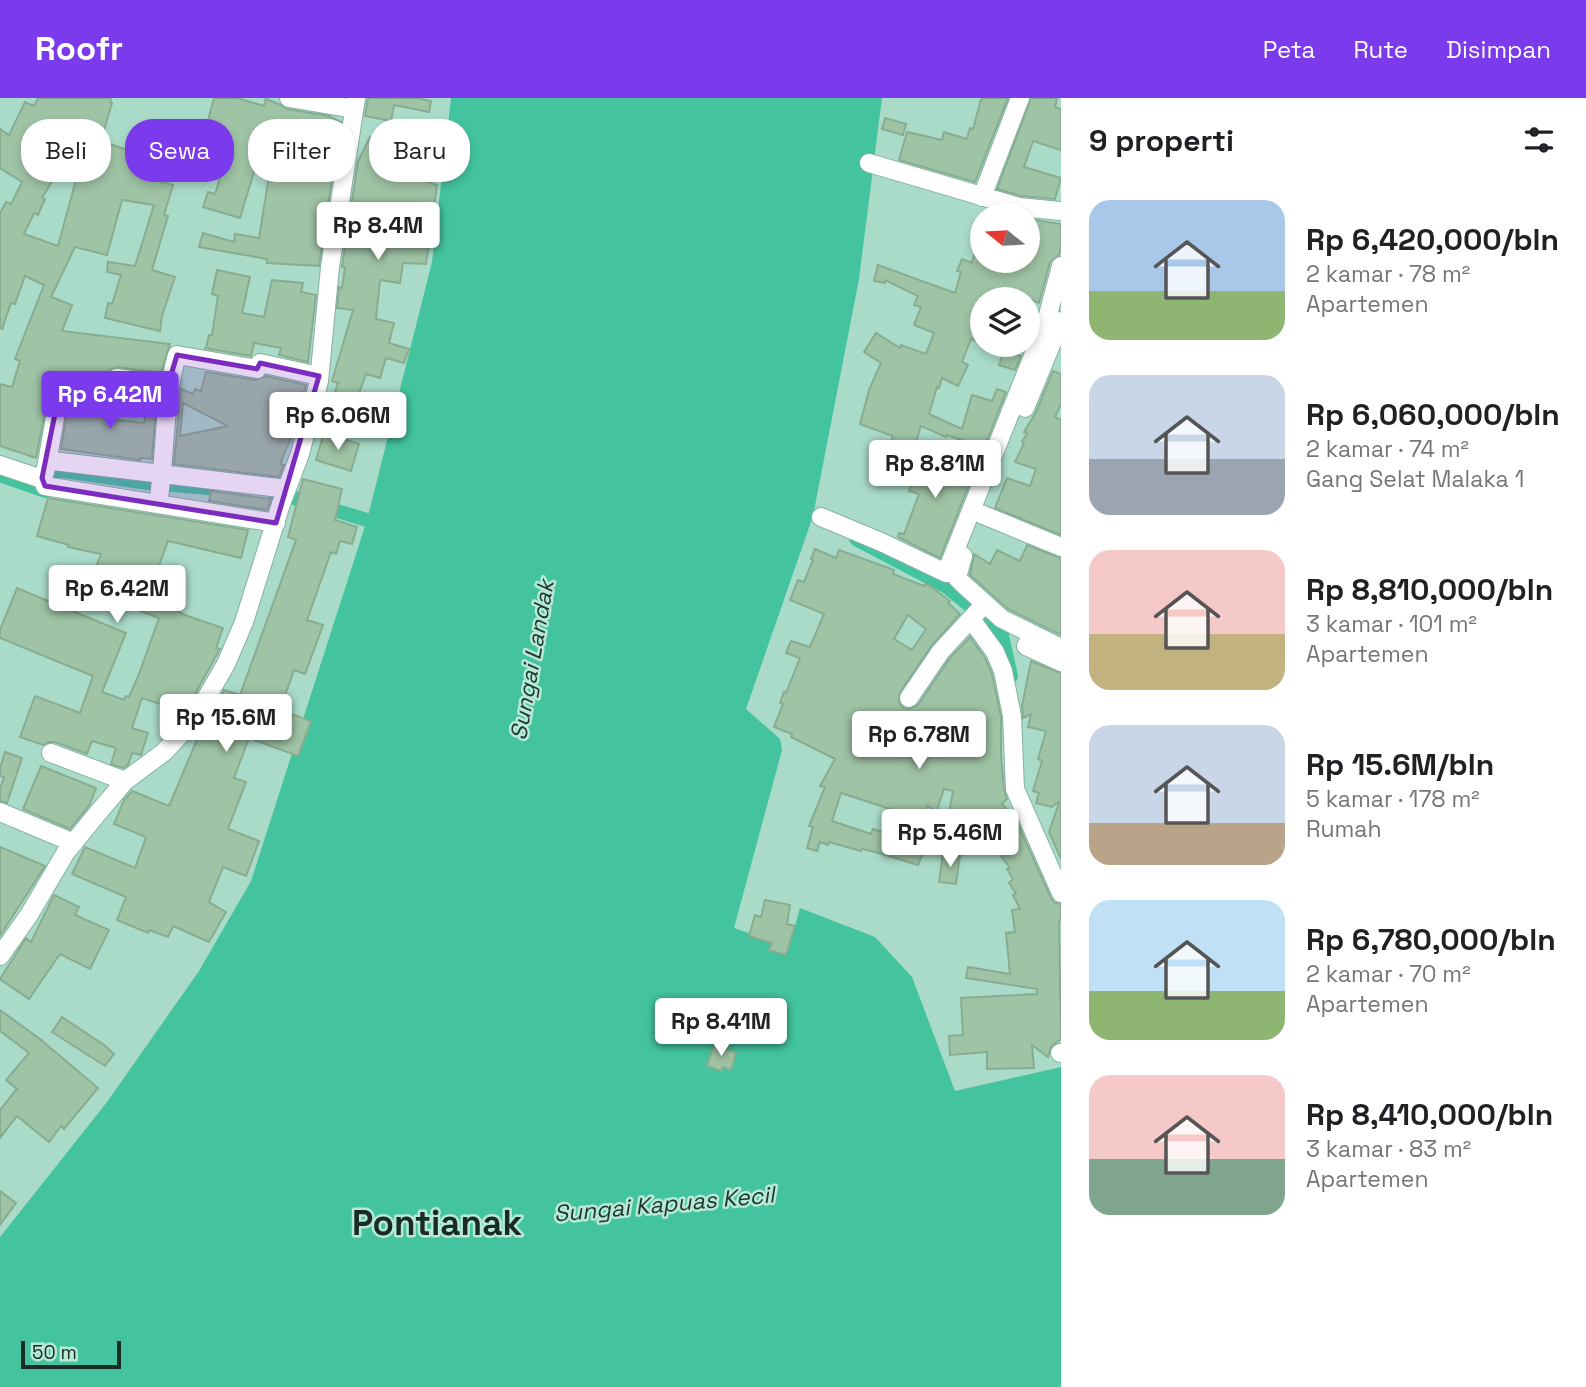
<!DOCTYPE html>
<html lang="id">
<meta charset="utf-8">
<style>
:root{--surface:#fff;--page:#f2f2f2;--text:#202124;--muted:#757577;--accent:#7c3aed}
body{margin:0;font-family:"Space Grotesk",sans-serif;background:var(--page);color:var(--text);height:100vh;display:flex;flex-direction:column;font-size:26px;white-space:nowrap}
*{box-sizing:border-box;margin:0}
p{font-size:23px;color:var(--muted)}
.icon{flex:none;width:38px;height:38px;fill:none;stroke:currentColor;stroke-width:2;stroke-linecap:round;stroke-linejoin:round}
.map{position:relative;flex:1;overflow:hidden}
.panel{display:flex;flex-direction:column;background:var(--surface);width:525px}
.panel>*{flex:none}
.hud{position:absolute;left:21px;top:21px;width:665px;height:63px;display:flex;gap:14px}
.needle{width:46px;rotate:288deg}
.buttons{position:absolute;left:970px;top:105px;display:grid;gap:14px}
.buttons a{display:grid;place-items:center;width:70px;height:70px;border-radius:50%;background:var(--surface);box-shadow:0 4px 10px #0003;font-size:35px}
.scale{position:absolute;left:21px;bottom:18px;width:100px;box-sizing:border-box;padding-left:7px;border:4px solid #182c25;border-top:0;font-size:19px;line-height:24px;white-space:nowrap;color:#182c25;-webkit-text-stroke:5px #b7e9d6;paint-order:stroke}
.price{position:absolute;translate:-50% -60px;padding:0 16px;border-radius:7px;background:#fff;color:#222;font-size:23px;line-height:46px;filter:drop-shadow(0 2px 4px #0008)}
.price::after{content:'';position:absolute;left:50%;top:42px;width:21px;height:16px;margin-left:-10px;background:inherit;clip-path:polygon(0 0,100% 0,50% 100%)}
.price.current{background:var(--accent);color:#fff}
ul{padding:0;list-style:none}
li{display:flex;align-items:center;gap:21px;height:175px;padding:0 28px}
li span{display:grid;place-items:center;flex:none;width:196px;height:140px;border-radius:21px;color:#555}
li>.icon{margin-inline-start:auto}
span .icon{width:84px;height:84px;fill:#fffc;stroke-width:1}
li b{font-size:30px}
h2{display:flex;justify-content:space-between;align-items:center;height:84px;padding:0 28px;font-size:30px}
.chip{padding:0 24px;border-radius:28px;background:var(--surface);box-shadow:0 4px 10px #0003;font-size:24px;line-height:63px}
.chip.current{background:var(--accent);color:#fff}
header{display:flex;align-items:center;gap:42px;box-sizing:border-box;height:98px;padding:0 35px;background:var(--accent);color:#fff}
header strong{font-size:33px}
nav{display:flex;gap:38px;margin-inline-start:auto;font-size:24px}
main{display:flex;flex:1;min-height:0}
.map>svg:first-child{display:block}
.water{fill:#43c49f}
.lines{fill:none;stroke-linecap:round;stroke-linejoin:round}
.canal{stroke:#43c49f;stroke-width:14}
.building{fill:#9fc3a5;stroke:#88ac8f;stroke-width:2;fill-rule:evenodd}
.minor-casing{stroke:#82b2a0;stroke-width:20}
.minor{stroke:#fff;stroke-width:18}
.marked{fill:#7b2cbf;fill-opacity:0.2;stroke:#7b2cbf;stroke-width:5;stroke-linejoin:round}
.labels{text-anchor:middle;stroke-width:5;stroke-linejoin:round;paint-order:stroke}
.water-label{font-size:23px;font-style:italic;fill:#1c372e;stroke:#b7e9d6}
.town-label{font-size:35px;font-weight:bold;fill:#182c25;stroke:#b7e9d6}
</style>
<header>
<strong>Roofr</strong>
<nav><a>Peta</a><a>Rute</a><a>Disimpan</a></nav>
</header>
<main>
<div class="map">
<svg width="1061" height="1289" viewBox="0 0 1061 1289">
<rect width="100%" height="100%" fill="#aadbc9"/>
<path class="water" d="M451,0H882L859,181L813,418L746,611L780,641L782,652L734,830L789,849L800,810L875,839L912,879L955,993L1061,969V1289H0V1139L107,1004L199,873L251,783L367,422L432,164Z"/>
<g class="lines">
<path class="canal" d="M0,377L45,393L57,372L148,385L210,390
M275,396L284,397L367,422
M856,441L947,489L1001,533L1011,578"/>
</g>
<path class="building" d="M38,0H111L110,4L112,5L101,43L145,58L139,76L150,78V81L173,87L164,117L168,118L152,172L175,179L162,218L160,233L105,220L108,205L112,206L121,177L107,174L108,164L135,168L154,107L122,102L107,157L75,149L51,199L72,207L62,233L170,246L161,275L118,269L111,271L105,280L94,277L93,280H60L51,284L36,360L0,348V286L12,289L20,263L15,261L44,187L25,178L15,206L11,205L2,231L0,230V115L6,104L11,106L22,84L0,70V31L9,37L25,4L34,8ZM56,77L76,82L58,148L24,136L34,115L38,117L45,101L42,100Z
M214,0H237L264,8L266,1L279,6L287,11L329,18L341,24L339,35L326,32L321,58L335,61L319,168L267,165V161L199,149L203,135L234,144L235,136L259,140L274,47L263,44L240,120L203,109L208,94L215,96L221,76L209,73L211,68L172,62L175,50L205,57L210,27L207,26Z
M368,0H417L431,3L429,14L394,7L391,23L365,18Z
M984,0H1008L975,84L899,62L907,34L942,42L944,34L967,41L970,30L973,31L981,2Z
M1031,0H1057L1055,9L1061,11V52L1033,43L1024,69L1061,80L1055,101L1021,98L997,91Z
M885,20L906,26L903,37L882,31Z
M370,39L393,50L394,48L420,56L413,79L437,87L426,166L403,165L400,185L380,182L376,221L394,225L389,245L409,251L404,265L386,260L380,280L366,276L357,301L367,304L360,324L328,314L338,285L332,283L353,212L337,210L339,189L342,190L345,169H342L358,63Z
M1027,121L1061,126V149L1059,157L1050,164L1039,205L1011,194L1009,201H982V238L979,244L971,241L962,264L968,267L958,288L942,280L939,290L937,289L929,316L962,331L972,297L992,303L997,291L1006,294L984,350L947,337L946,339L921,328L914,350L891,343L893,338L860,326L869,292L881,265L864,254L876,235L900,250L901,247L926,256L934,235L914,227L921,209L914,207L918,198L885,182V185L874,183L878,167L955,195L961,174L957,173L962,161L972,165L978,141L982,142V163H1027Z
M217,172L250,179L242,215L264,219L272,182L303,185L301,194L316,197L308,264L279,257L281,250L254,245L251,258L204,250H206L209,237H212L218,198L212,196Z
M1006,247H1019L1015,256L1021,258L1015,272L999,267Z
M1053,273L1061,276V306L1055,319L1061,322V437L995,410L1007,380L1030,388L1036,371L1015,364L1024,345L1022,344L1027,335L1024,334L1036,314Z
M206,274L255,282L266,278L306,287L295,330L280,366L284,367L279,379L174,366L181,291L193,296L195,291L201,293ZM183,305L228,328L180,338Z
M124,292L157,297L152,361L140,360V362L61,351L67,315L78,318L81,302H111L108,321L144,325L149,300L123,295Z
M324,335L359,346L351,373L316,362Z
M914,351L976,369L940,460L898,439L899,435L904,436L919,396L909,393L914,378L907,376Z
M303,381L342,391L335,422L357,429L352,446L340,443L336,456L331,454L307,522L323,527L305,576L294,572L280,612L311,623L298,658L249,640L234,680L246,684L228,731L259,743L246,778L223,769L209,804L226,814L209,844L173,828L168,839L149,832L148,835L117,822L126,799L72,776L85,749L135,770L146,739L114,726L124,702L132,693L169,708L202,630L203,628L210,631L224,592L240,597L296,442L288,439Z
M211,393L271,401L267,412L209,403Z
M48,400L248,432L241,460L168,443L148,498L185,517L223,530L216,550L220,551L185,614L142,600L132,630L148,635L141,657L132,655L128,667L123,670L111,666L116,650L92,643L87,656L55,644H49L43,647L20,639L35,598L80,615L93,578L0,540V532L17,490L126,535L102,594L124,602L126,598L129,599L139,576L159,520L120,505L118,510L85,497L101,456L68,449L69,447L37,438Z
M1027,447L1061,460V537L1008,511L970,477L974,456L990,466L997,452L1020,463Z
M815,451L836,460L839,452L894,472L893,476L924,488L926,485L950,503L948,505L960,516L932,547L900,594L899,604L903,610L909,611L918,607L950,560L970,539L985,560L992,576L1001,619V657L1004,692L1007,701L1002,706L1016,722L1051,800L1055,805L1061,806V822L1059,823L1061,941L1051,949L1048,959L1032,947L1034,970L987,971V954L950,957L949,938L963,937L961,900L1037,896V891L966,880L968,869L1010,876L1006,835L1015,834L1012,812L1020,811L1013,797L1016,796L1009,785L1013,781L1007,771L1010,770L992,746L998,741L973,713L958,730L948,721L953,693L944,691L936,715L927,707L918,740L928,743L918,767L879,755L862,751L861,753L829,744L828,747L820,744L817,753L807,750L813,729L809,728L825,689L820,688L835,661L791,639L792,636L774,629L783,606L780,605L784,594L786,595L800,560L786,555L791,543L810,549L824,516L790,502L798,482L804,484L813,462L811,461ZM908,517L926,531L912,552L894,541ZM841,695L902,715L895,738L873,731L871,736L832,723Z
M1031,563L1061,575V702L1052,709L1036,705L1039,695L1033,693L1042,663L1038,661L1046,633L1028,629L1031,616L1023,620L1022,608Z
M5,654L22,660L7,705L0,703V691L4,679L0,678V670Z
M41,668L96,690L89,708L70,731L23,711Z
M1059,705H1061V761L1049,734Z
M0,749L45,768L0,838Z
M943,755L960,757L956,786L939,784Z
M54,797L79,809L75,817L109,832L90,871L60,856L29,901L0,881L26,840L31,844Z
M765,802L790,807L787,826L795,828L786,857L769,852L772,845L749,838L755,817L761,819Z
M0,912L40,941L98,990L64,1031L61,1028L49,1044L17,1018L0,1040V1012L17,991L6,982L29,955L0,933Z
M62,919L104,947L114,956L105,968L52,934Z
M714,946L736,955L731,972L723,969L721,973L707,968Z
M0,1093L16,1105L0,1127Z"/>
<g class="lines">
<defs>
<path id="minor" d="M289,0L354,11
M869,65L1019,109L1061,113
M982,99L1020,0
M1025,310L1061,223
M47,365L60,291H112L117,280L168,287
M0,367L39,380L44,378L47,365L53,363L287,391
M42,380L45,388L276,425
M158,406C166,356 163,306 177,257L257,271L260,265L319,278
M981,416L1061,449
M821,419L881,444L946,475L1045,228L1061,168
M963,458L957,480L962,485L1002,521L1061,550
M971,521L995,554L1003,573L1012,618L1015,691L1061,795
M1033,536L1026,548L1061,564
M909,600L941,553L979,512
M51,655L125,683
M0,714L74,745
M0,858L29,817L66,754L97,716L125,683L164,654L193,623L226,566L244,524L281,406L300,356L319,283L330,169L356,0
M1060,955H1061"/>
</defs>
<use href="#minor" class="minor-casing"/>
<use href="#minor" class="minor"/>
</g>
<path class="marked" d="M177,257L257,271L260,265L319,278L276,425L45,388L42,380L60,291H112L117,280L168,287Z"/>
<g class="labels">
<g class="water-label">
<text transform="translate(532 562) rotate(-80)" y="8">Sungai Landak</text>
<text transform="translate(664 1106) rotate(-5)" y="8">Sungai Kapuas Kecil</text>
</g>
<g class="town-label">
<text x="437" y="1137">Pontianak</text>
</g>
</g>
</svg>
<div class="buttons">
<a><svg class="needle" viewBox="-14 -14 28 28"><path d="M0-13l5 13h-10z" fill="#e53935"/><path d="M0 13l5-13h-10z" fill="#757577"/></svg></a>
<a><svg class="icon" aria-label="layers" viewBox="0 0 24 24"><path d="M12 4l9 5-9 5-9-5zM3 14l9 5 9-5"/></svg></a>
</div>
<div class="scale">50 m</div>
<b class="price" style="left:378px;top:164px">Rp 8.4M</b>
<b class="price current" style="left:110px;top:333px">Rp 6.42M</b>
<b class="price" style="left:338px;top:354px">Rp 6.06M</b>
<b class="price" style="left:935px;top:402px">Rp 8.81M</b>
<b class="price" style="left:117px;top:527px">Rp 6.42M</b>
<b class="price" style="left:226px;top:656px">Rp 15.6M</b>
<b class="price" style="left:919px;top:673px">Rp 6.78M</b>
<b class="price" style="left:950px;top:771px">Rp 5.46M</b>
<b class="price" style="left:721px;top:960px">Rp 8.41M</b>
<div class="hud">
<a class="chip">Beli</a>
<a class="chip current">Sewa</a>
<a class="chip">Filter</a>
<a class="chip">Baru</a>
</div>
</div>
<section class="panel">
<h2>9 properti<svg class="icon" aria-label="filters" viewBox="0 0 24 24"><path d="M4 7h16M4 17h16"/><circle cx="9" cy="7" r="2"/><circle cx="15" cy="17" r="2"/></svg></h2>
<ul>
<li><span style="background:linear-gradient(#a9c7e8 65%,#8fb573 0)"><svg class="icon" aria-label="home" viewBox="0 0 24 24"><path d="M3 11l9-7 9 7M6 9v11h12V9"/></svg></span><div><b>Rp 6,420,000/bln</b><p>2 kamar · 78 m²</p><p>Apartemen</p></div></li>
<li><span style="background:linear-gradient(#c9d6e8 60%,#9aa5b1 0)"><svg class="icon" aria-label="home" viewBox="0 0 24 24"><path d="M3 11l9-7 9 7M6 9v11h12V9"/></svg></span><div><b>Rp 6,060,000/bln</b><p>2 kamar · 74 m²</p><p>Gang Selat Malaka 1</p></div></li>
<li><span style="background:linear-gradient(#f6c9c9 60%,#c2b280 0)"><svg class="icon" aria-label="home" viewBox="0 0 24 24"><path d="M3 11l9-7 9 7M6 9v11h12V9"/></svg></span><div><b>Rp 8,810,000/bln</b><p>3 kamar · 101 m²</p><p>Apartemen</p></div></li>
<li><span style="background:linear-gradient(#c9d6e8 70%,#b9a48a 0)"><svg class="icon" aria-label="home" viewBox="0 0 24 24"><path d="M3 11l9-7 9 7M6 9v11h12V9"/></svg></span><div><b>Rp 15.6M/bln</b><p>5 kamar · 178 m²</p><p>Rumah</p></div></li>
<li><span style="background:linear-gradient(#bfe0f5 65%,#8fb573 0)"><svg class="icon" aria-label="home" viewBox="0 0 24 24"><path d="M3 11l9-7 9 7M6 9v11h12V9"/></svg></span><div><b>Rp 6,780,000/bln</b><p>2 kamar · 70 m²</p><p>Apartemen</p></div></li>
<li><span style="background:linear-gradient(#f6c9c9 60%,#7fa58c 0)"><svg class="icon" aria-label="home" viewBox="0 0 24 24"><path d="M3 11l9-7 9 7M6 9v11h12V9"/></svg></span><div><b>Rp 8,410,000/bln</b><p>3 kamar · 83 m²</p><p>Apartemen</p></div></li>
</ul>
</section>
</main>
